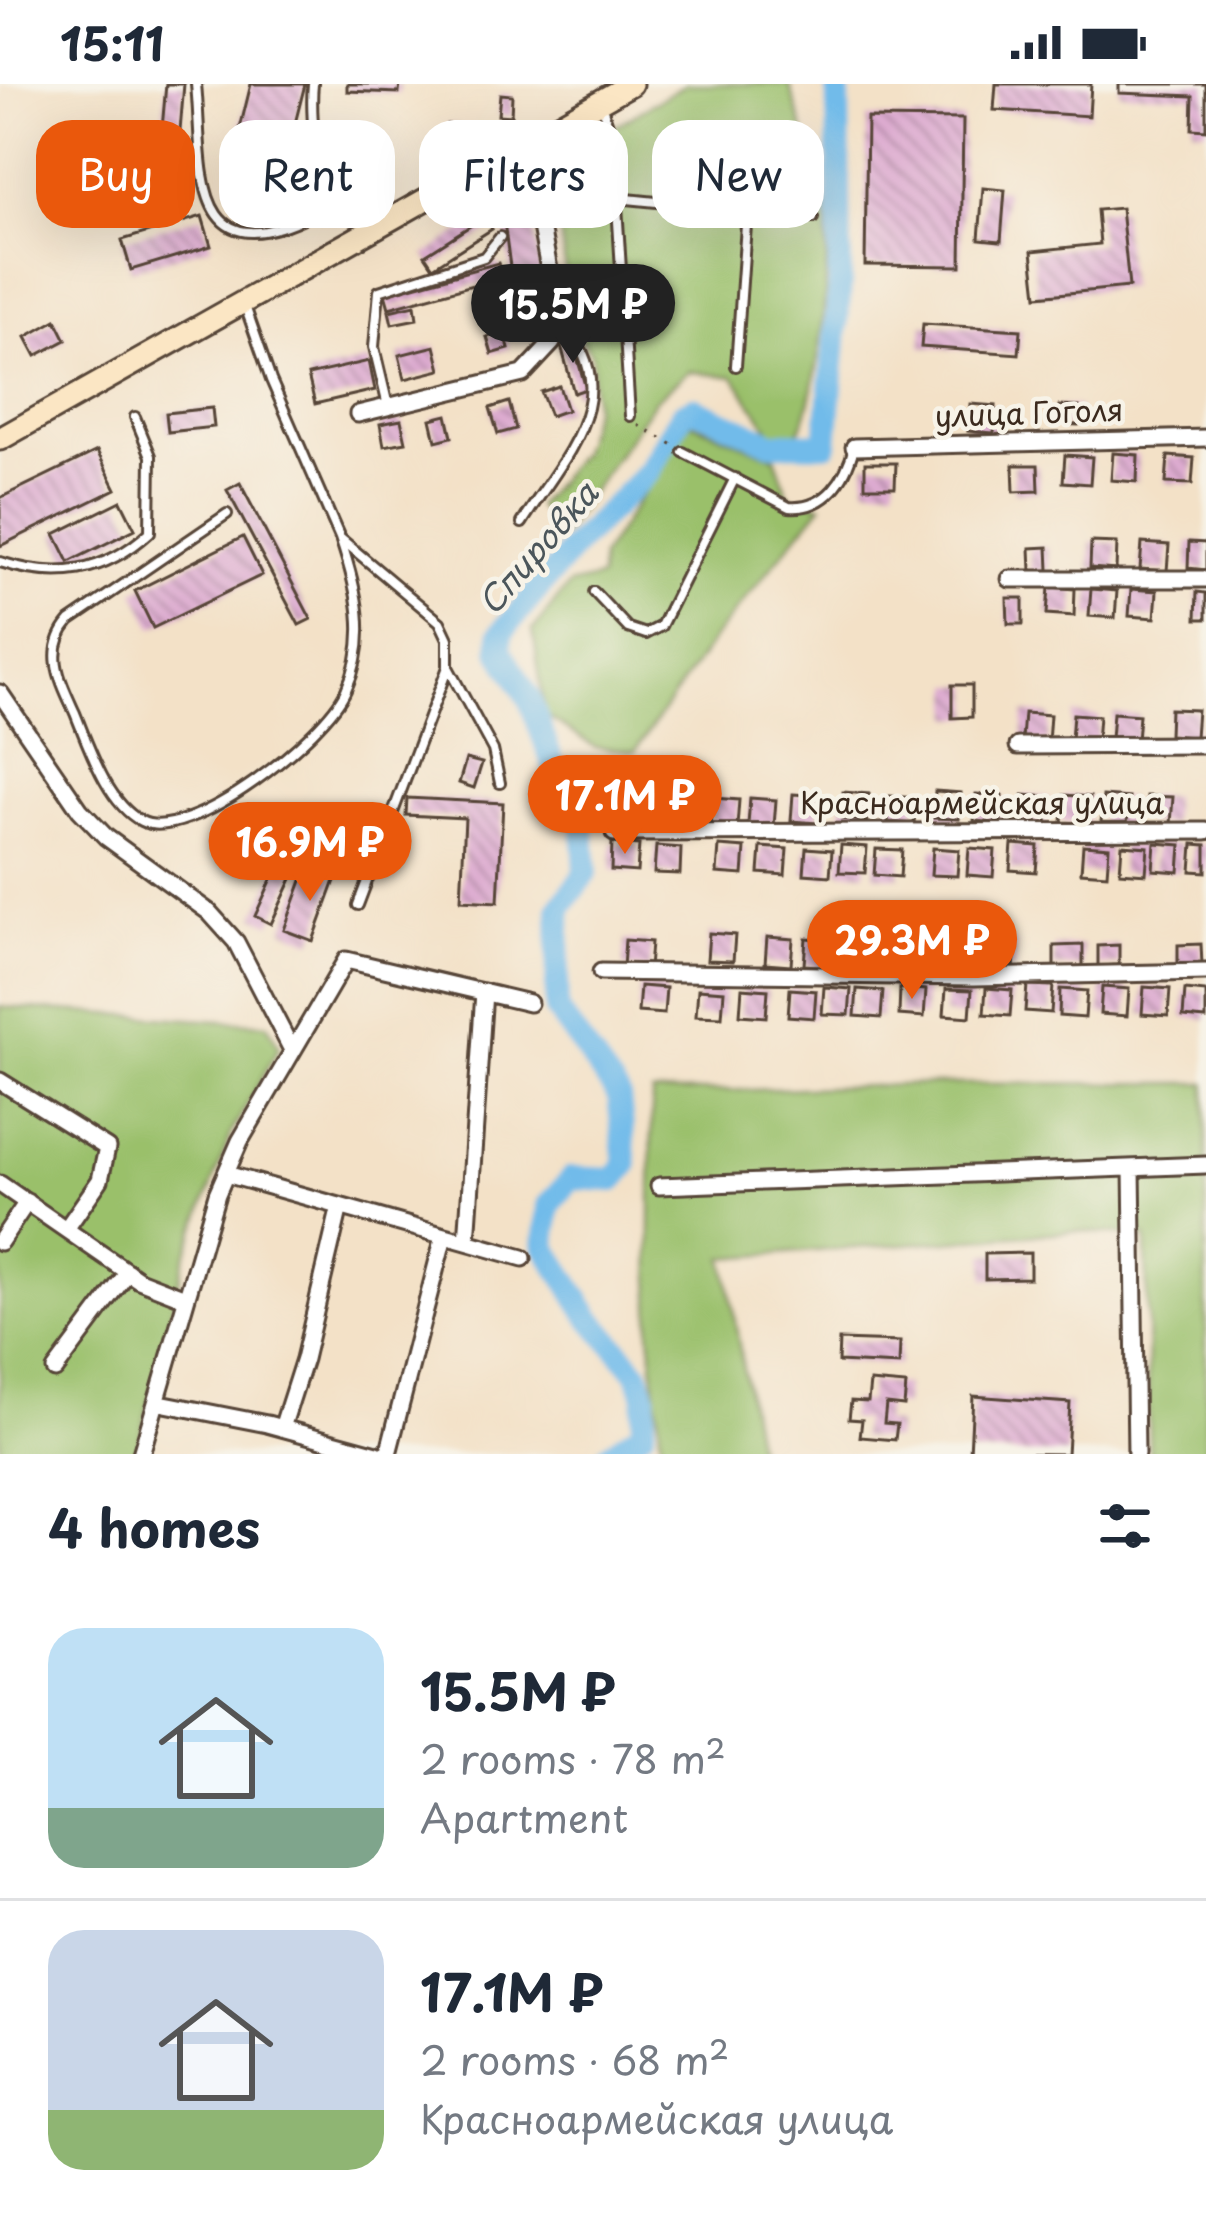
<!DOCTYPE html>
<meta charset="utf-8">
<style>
:root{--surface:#fff;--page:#f6f6f7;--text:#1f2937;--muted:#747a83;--line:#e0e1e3;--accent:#ea580c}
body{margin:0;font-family:"Playpen Sans",sans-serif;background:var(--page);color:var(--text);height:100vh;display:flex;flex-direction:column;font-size:45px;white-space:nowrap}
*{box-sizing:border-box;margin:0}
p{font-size:39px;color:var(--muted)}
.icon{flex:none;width:66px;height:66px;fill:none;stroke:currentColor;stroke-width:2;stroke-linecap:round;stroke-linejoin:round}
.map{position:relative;height:1370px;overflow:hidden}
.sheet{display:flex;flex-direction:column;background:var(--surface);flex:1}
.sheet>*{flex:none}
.banner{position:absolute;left:36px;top:36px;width:1134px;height:108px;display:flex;gap:24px}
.price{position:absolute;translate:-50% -102px;padding:0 27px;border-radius:42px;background:var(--accent);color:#fff;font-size:39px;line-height:78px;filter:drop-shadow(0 3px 6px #0008)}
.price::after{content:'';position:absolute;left:50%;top:72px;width:36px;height:27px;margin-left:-18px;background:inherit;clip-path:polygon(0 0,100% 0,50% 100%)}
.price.selected{background:#222;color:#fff}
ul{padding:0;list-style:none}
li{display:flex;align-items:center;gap:36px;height:300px;padding:0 48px}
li+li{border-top:3px solid var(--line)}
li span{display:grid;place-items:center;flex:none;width:336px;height:240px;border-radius:36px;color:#555}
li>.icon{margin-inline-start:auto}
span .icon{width:144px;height:144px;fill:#fffc;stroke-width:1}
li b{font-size:51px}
h2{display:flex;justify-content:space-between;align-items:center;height:144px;padding:0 48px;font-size:51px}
.pill{padding:0 42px;border-radius:36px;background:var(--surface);box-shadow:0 12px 48px #0002;font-size:42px;line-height:108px}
.pill.selected{background:var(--accent);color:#fff}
.status{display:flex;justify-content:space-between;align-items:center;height:84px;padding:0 60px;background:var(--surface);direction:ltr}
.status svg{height:33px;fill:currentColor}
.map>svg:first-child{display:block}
.green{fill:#9ac06b;stroke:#6a7544;stroke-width:3}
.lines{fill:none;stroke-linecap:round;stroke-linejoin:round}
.river{stroke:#71bbea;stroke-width:24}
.building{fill:url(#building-back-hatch)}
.lane-casing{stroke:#574537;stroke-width:14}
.street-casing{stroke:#574537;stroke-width:21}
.secondary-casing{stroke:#574537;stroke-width:27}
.path{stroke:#574537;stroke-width:3;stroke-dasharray:3 9;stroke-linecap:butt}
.lane{stroke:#fff;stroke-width:8}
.street{stroke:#fff;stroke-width:15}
.secondary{stroke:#fbe6c4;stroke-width:21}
.labels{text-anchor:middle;stroke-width:9;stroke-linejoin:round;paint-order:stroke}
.street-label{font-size:30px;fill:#3b2a1e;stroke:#f7f3e8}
.water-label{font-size:33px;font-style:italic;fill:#4b565b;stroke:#f7f3e8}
</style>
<div class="status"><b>15:11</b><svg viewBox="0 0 49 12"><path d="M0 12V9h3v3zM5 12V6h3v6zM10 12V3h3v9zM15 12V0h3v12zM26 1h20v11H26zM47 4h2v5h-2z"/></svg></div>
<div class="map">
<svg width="1206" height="1370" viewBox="0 0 1206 1370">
<defs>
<pattern id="building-back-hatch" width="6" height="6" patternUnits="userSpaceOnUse" patternTransform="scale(3)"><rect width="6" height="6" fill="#ddabd0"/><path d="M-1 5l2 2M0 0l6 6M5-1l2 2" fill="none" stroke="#b48ba8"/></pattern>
</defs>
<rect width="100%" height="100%" fill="#f7f3e8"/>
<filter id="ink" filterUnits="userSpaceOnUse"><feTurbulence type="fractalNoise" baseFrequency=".00833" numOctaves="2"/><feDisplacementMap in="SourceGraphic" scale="24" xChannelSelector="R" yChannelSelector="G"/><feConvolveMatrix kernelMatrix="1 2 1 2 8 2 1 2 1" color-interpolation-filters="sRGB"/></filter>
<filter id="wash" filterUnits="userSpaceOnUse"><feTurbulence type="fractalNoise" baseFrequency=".004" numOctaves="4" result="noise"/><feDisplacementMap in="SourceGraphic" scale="48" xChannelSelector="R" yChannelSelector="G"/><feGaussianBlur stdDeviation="2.7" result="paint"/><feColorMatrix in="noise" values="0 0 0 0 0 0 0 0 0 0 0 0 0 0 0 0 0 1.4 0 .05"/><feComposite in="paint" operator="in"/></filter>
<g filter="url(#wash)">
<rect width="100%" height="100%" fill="#f3e1c7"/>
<path class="green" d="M686,0H789C801,39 815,78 824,117C833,160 821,326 793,356L775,354L734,293L689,287L655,316L562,451L537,422L581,367L593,323L592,271L573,243L551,80Z
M690,338L775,373L789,413L822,421L717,550L635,667L595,663L545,631L533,546L569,501L600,494L601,473Z
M0,923L267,940L279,963L231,1050L185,1173L138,1363L130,1370H0Z
M1206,999V1370H1149L1146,1153L1078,1147L724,1174L758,1370H662L650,1248L652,1009L935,1000Z"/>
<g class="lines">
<path class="river" d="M609,1370L643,1347L645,1312L638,1289L589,1232L545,1162L549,1121L572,1094L614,1096L626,1082L619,1012L556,925L560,824L586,789L581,713L558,693L529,614L500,566L501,549L577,459L648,388L682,330L693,324L772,359L826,360L840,200L838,0"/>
</g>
<g id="blocks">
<path class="building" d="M166,0H184L180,47L162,45Z
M251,0H305L285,79L235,65Z
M347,0H400L399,9L347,7Z
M996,0H1091L1089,32L994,26Z
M1119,0H1206V46L1192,45L1193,12L1119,9Z
M500,10L512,11L511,32L498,31Z
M867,34L963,35L961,182L865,181Z
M447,40L460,41L458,67L445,66Z
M983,104L1005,106L1001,157L979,155Z
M527,108L550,241L538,243L526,188L511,190L503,130L517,128L514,110Z
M1121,124L1129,203L1037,212L1032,167L1100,160L1097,126Z
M202,132L211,162L131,186L122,156Z
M484,133L492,145L433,183L425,171Z
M498,179L502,193L389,224L385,210Z
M415,221L417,235L392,240L389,227Z
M56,236L66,256L36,272L26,253Z
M923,240L1021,246L1019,270L921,263Z
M505,248L509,265L492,270L487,253Z
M572,255L586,305L574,309L560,258Z
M435,262L441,286L405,295L399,271Z
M369,277L375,306L315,320L308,291Z
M559,302L567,326L550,332L541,308Z
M509,318L516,345L498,350L490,324Z
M970,320L996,322L994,349L968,347Z
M1059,322L1079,323L1078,341L1058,340Z
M212,324L214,343L168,348L166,329Z
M447,331L452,353L436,357L431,335Z
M401,336L406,358L384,362L380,340Z
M97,367L116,405L0,462V414Z
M1113,369L1138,371L1137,398L1111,396Z
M1065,371L1092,373L1090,400L1063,398Z
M1168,372L1194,374L1192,400L1166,399Z
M865,379H896L895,403H865Z
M1013,381H1038L1039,407L1014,408Z
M240,399L311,535L299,541L227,406Z
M121,417L135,445L69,478L55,450Z
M243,453L262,491L153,544L135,507Z
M1091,458L1117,459L1116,486L1090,484Z
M1189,458L1206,459V486L1188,484Z
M1142,459L1169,461L1167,487L1140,485Z
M1048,463L1049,486L1031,487L1030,464Z
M1049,503L1075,505L1074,532L1047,530Z
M1091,505L1117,507L1115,534L1089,532Z
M1131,505L1157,507L1155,534L1129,532Z
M1197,508L1206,509V535H1196Z
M1007,514H1023V540H1008Z
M952,601H972V633L952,634Z
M1170,625L1197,626L1195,653L1169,651Z
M1024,629L1050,631L1048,658L1022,656Z
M1113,629L1139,631L1137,657L1111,655Z
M1073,630L1099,632L1097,658L1071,656Z
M466,675L482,679L474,704L459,699Z
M935,707L961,709L959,735L933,734Z
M843,708L869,710L867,737L842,735Z
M793,710L820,712L818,739L791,737Z
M976,710L1002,712L1001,739L974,737Z
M1023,711L1049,713L1047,740L1021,738Z
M1064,711L1090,713L1088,739L1062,738Z
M890,712L916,714L914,740L888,738Z
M1103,712L1129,714L1127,741L1101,739Z
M1147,712L1173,713L1171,740L1145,738Z
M660,713L686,715L684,742L658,740Z
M407,714L503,719L498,818L461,816L465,734L406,731Z
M713,714L739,716L737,743L711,741Z
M750,714L776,716L774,742L748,741Z
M612,759L639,761L637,788L611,786Z
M1155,759L1181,761L1179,788L1153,786Z
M1012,760L1038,762L1036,788L1010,786Z
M1193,760L1206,761V788L1191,787Z
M841,761L867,763L865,789L839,788Z
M1083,761L1109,763L1107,790L1081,788Z
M1122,761L1148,763L1146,790L1120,788Z
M656,762L681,764L680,790L654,789Z
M719,762L745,764L743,791L717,789Z
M761,763L787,765L785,791L759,789Z
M806,764L832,766L830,792L804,790Z
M933,764L959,766L957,792L931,791Z
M969,764L995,766L993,793L967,791Z
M876,765L902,766L900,793L874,791Z
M280,777L297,784L271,840L255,832Z
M307,783L336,794L313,857L284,846Z
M709,849L735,851L733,877L707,876Z
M767,853L793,855L791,881L765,879Z
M806,854L832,856L830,883L804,881Z
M848,855L874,857L873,884L846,882Z
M625,856L651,858L649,885L623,883Z
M990,856L1016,858L1014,885L988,883Z
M909,857L935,859L933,886L907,884Z
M950,857L976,859L974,886L948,884Z
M1201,860L1202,881H1178V861Z
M1083,861V883H1054V862Z
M1119,861V881L1098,882V862Z
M1027,901L1053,902L1051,929L1025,927Z
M640,902L666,904L664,930L638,928Z
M824,903L851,905L849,931L822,930Z
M1102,903L1129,905L1127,932L1100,930Z
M1144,903L1170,905L1168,932L1142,930Z
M742,904L768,906L766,933L740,931Z
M900,904L926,906L924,933L899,931Z
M986,904L1012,906L1010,932L984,930Z
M698,905L724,907L722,933L696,932Z
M790,905L816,907L814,934L788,932Z
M857,905L883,907L881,934L855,932Z
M946,905L972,906L970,933L944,931Z
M1060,905L1087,907L1085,934L1059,932Z
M1185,906L1206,908V935L1183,933Z
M1030,1169V1194L985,1195V1170Z
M839,1256L900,1258L899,1281L838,1278Z
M870,1298L906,1301L904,1322L886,1320L884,1339L897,1340L895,1356L860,1353L862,1336L849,1335L851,1317L868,1318Z
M973,1312L1070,1319L1067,1370L970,1369Z"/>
</g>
</g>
<g filter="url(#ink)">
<use href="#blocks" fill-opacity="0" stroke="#574537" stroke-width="3"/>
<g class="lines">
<defs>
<path id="lane" d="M196,0C204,78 187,193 312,130C324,84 308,46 313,0
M602,23L613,56L630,332
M617,114L813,134
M245,222L271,296L340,454L440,538L448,555V583L358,821
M736,282L747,127
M388,322L374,263L379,207L484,173L500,153
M683,368L789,423C826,426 846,395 854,363
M227,430L70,537C44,567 60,596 75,629C89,663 107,719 141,737C189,762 326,651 346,606C370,554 357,505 340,454
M522,439C563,373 631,309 559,235
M0,478C57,496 104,490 150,448L151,372L135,333
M594,508L628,544L646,550L661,542L735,394
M449,585L493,666L500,699"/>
<path id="street" d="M358,330L523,290L552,259L558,234L525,56
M854,363L1206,354
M1010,495H1206
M0,609L80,726L106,753L209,828L236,858L292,966
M1018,662L1206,661
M614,749L1206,747
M601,888L974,893L1206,888
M0,997L107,1064L100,1096L66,1145
M1132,1084L1136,1370
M226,1090L523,1174
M0,1100L139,1196L185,1214
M659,1102L1206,1081
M0,1158L27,1118
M467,1158L484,908
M55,1286L128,1188
M160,1319L267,1340L377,1370
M282,1344L304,1275L340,1122
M141,1370L217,1110L240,1057L346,876L529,919
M388,1370L444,1152"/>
<path id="secondary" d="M0,355L631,0"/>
</defs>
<use href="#lane" class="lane-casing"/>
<use href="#street" class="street-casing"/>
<use href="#secondary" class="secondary-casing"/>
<path class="path" d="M638,341L677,363"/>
<use href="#lane" class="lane"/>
<use href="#street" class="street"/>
<use href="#secondary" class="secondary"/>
</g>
</g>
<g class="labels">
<g class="street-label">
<text transform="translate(1029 330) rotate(-2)" y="10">улица Гоголя</text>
<text x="982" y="730">Красноармейская улица</text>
</g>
<g class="water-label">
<text transform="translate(538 464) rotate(-49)" y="12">Спировка</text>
</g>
</g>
</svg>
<b class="price selected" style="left:573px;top:282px">15.5M ₽</b>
<b class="price" style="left:625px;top:773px">17.1M ₽</b>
<b class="price" style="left:310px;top:820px">16.9M ₽</b>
<b class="price" style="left:912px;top:918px">29.3M ₽</b>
<div class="banner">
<a class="pill selected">Buy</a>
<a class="pill">Rent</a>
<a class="pill">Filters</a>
<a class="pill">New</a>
</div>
</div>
<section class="sheet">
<h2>4 homes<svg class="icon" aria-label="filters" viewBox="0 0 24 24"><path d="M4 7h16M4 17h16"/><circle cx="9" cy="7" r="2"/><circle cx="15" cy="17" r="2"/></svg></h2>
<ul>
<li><span style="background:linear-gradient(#bfe0f5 75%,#7fa58c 0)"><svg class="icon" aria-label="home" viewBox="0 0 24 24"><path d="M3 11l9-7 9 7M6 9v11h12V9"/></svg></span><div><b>15.5M ₽</b><p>2 rooms · 78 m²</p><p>Apartment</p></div></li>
<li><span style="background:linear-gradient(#c9d6e8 75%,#8fb573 0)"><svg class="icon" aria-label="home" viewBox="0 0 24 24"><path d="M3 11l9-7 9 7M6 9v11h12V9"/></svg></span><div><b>17.1M ₽</b><p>2 rooms · 68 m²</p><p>Красноармейская улица</p></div></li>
</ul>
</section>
